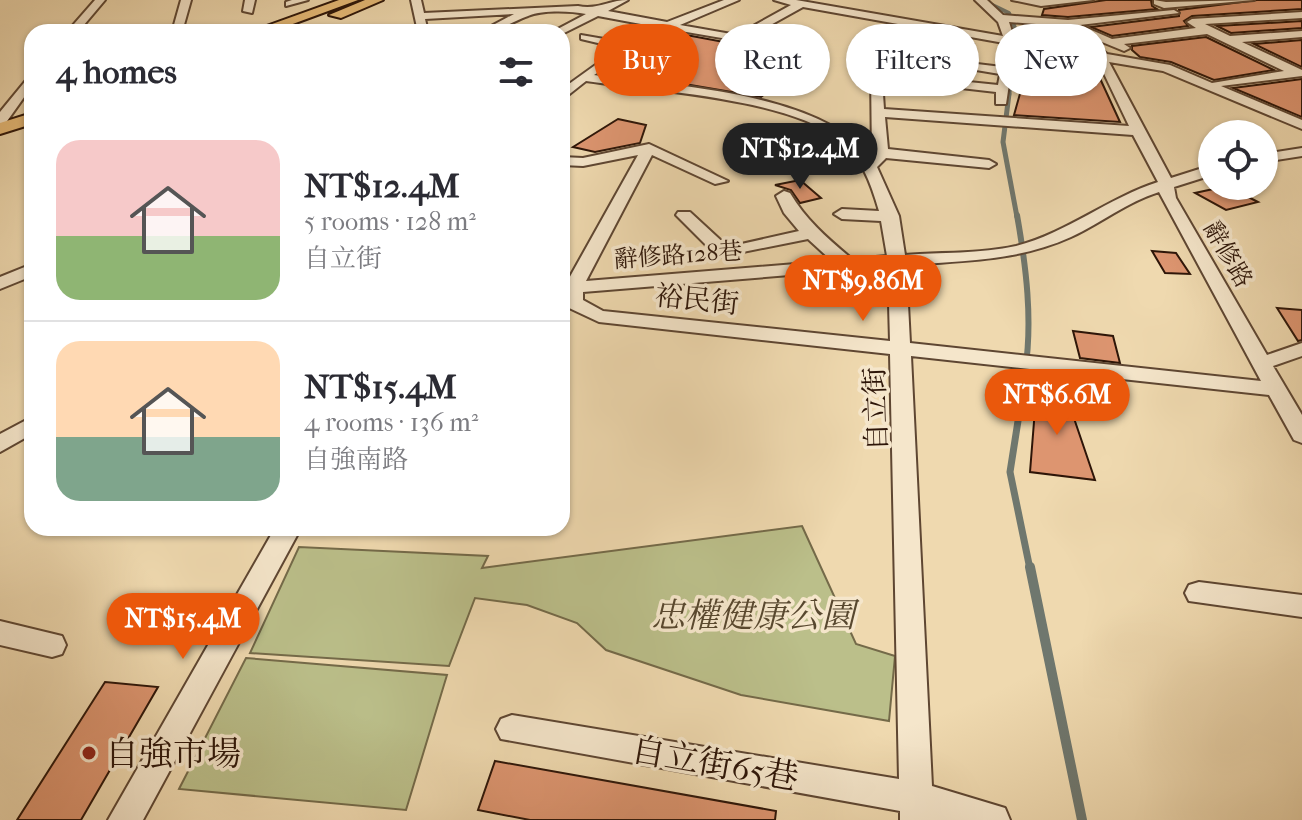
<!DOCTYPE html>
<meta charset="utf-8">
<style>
:root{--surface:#fff;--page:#f7f7f7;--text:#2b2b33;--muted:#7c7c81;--line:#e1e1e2;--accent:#ea580c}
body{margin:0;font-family:"IM FELL French Canon","Noto Serif TC",serif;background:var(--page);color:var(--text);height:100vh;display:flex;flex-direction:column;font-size:30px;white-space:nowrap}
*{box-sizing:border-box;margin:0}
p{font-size:26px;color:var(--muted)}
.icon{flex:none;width:44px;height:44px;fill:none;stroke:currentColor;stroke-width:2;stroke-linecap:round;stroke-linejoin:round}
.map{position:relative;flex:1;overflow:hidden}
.panel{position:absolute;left:24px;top:24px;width:546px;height:512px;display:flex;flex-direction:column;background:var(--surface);border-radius:24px;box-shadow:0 2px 6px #0004}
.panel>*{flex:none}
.guide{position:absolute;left:594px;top:24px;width:588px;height:72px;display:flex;gap:16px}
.tools{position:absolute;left:1198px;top:120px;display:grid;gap:16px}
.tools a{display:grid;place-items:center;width:80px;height:80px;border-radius:50%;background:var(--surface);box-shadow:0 2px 6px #0004;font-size:40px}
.price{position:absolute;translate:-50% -68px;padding:0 18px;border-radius:28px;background:var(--accent);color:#fff;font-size:26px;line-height:52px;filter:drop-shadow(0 2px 4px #0008)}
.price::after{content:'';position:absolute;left:50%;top:48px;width:24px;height:18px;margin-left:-12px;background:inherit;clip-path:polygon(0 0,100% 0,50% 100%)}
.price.on{background:#222;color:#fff}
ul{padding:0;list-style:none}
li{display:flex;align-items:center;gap:24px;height:200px;padding:0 32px}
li+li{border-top:2px solid var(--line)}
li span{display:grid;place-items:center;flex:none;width:224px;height:160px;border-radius:24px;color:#555}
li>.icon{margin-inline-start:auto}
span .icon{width:96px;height:96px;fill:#fffc;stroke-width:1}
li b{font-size:34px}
h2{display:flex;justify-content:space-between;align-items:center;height:96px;padding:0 32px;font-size:34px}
.pill{padding:0 28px;border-radius:36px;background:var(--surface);box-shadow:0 2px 6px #0004;font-size:28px;line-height:72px}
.pill.on{background:var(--accent);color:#fff}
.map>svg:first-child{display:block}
.green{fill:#bbbf8a;stroke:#746a49;stroke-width:2}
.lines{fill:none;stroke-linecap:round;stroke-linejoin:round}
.stream-far4{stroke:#6f776e;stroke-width:4}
.stream-far3{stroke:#6f776e;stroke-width:5}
.stream-far2{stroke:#6f776e;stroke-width:6}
.stream-far1{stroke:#6f776e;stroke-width:7}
.stream{stroke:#6f776e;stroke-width:10}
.building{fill:#dd9570;stroke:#2d1508;stroke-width:2}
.minor-casing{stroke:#5e4632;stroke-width:4}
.major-casing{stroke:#2d1508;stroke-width:4}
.minor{fill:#f5e6cb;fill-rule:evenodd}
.major{fill:#e8bc78;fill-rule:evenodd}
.poi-dot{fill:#8f2418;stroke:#f5e6cb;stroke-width:3}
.labels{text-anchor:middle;stroke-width:7;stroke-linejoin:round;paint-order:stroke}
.far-street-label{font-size:24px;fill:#2d1508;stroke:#f5e6cb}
.street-label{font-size:28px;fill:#2d1508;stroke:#f5e6cb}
.near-park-label{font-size:34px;font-style:italic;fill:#58482f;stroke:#f5e6cb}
.near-poi-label{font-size:34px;fill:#2d1508;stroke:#f5e6cb;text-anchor:start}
.near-street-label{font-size:34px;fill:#2d1508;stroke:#f5e6cb}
</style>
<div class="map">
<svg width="1302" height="820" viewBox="0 0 1302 820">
<rect width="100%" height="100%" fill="#efd9af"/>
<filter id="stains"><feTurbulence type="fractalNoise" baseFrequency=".0025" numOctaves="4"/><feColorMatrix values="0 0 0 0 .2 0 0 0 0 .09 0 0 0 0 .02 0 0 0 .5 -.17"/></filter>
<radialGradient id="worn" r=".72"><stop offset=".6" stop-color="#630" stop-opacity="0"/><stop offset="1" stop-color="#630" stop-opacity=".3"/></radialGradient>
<path class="green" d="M802,526L856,644L895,656L889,721L741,695L606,650L577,623L527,605L475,598L449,666L250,653L299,547L488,556L482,568Z
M246,658L447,675L406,810L179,789Z"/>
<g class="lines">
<path class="stream-far4" d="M982,0L1009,13L1017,33L1009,96"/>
<path class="stream-far3" d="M1009,94L1003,142L1017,217"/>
<path class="stream-far2" d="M1017,215C1026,266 1033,320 1025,372"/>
<path class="stream-far1" d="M1026,370L1010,472L1030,569"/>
<path class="stream" d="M1030,567L1082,820"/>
</g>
<path class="building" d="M1106,0H1151L1152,6L1157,9L1068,17L1042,15L1044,9Z
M1257,0H1302V9L1192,16L1184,21L1188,26L1112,36L1091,27L1179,16V10Z
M1302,21V28L1231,33L1217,26Z
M1039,27L1062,29L1096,43L1084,44L1086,47L1036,39Z
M674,35L681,34L810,58L761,97L608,71Z
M932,36L974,44L971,60L922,61L917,73L874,68L884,49L911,52Z
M1206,37L1274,70L1214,80L1171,62L1140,57L1132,50V46Z
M1302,40V67L1254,44Z
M1032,51L1092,61L1120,122L1014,115Z
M1302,79V117L1233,88Z
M618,119L646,125L640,143L595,152L573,147Z
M800,180L821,198L800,203L791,190L775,185Z
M1227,186L1258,202L1226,210L1195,193Z
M1152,251L1176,253L1190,274L1165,273Z
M1277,308L1302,310V340L1298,341Z
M1073,331L1113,336L1120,363L1080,358Z
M1037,384L1063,386L1095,480L1030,472Z
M105,682L158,687L81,820H17Z
M495,761L776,811L775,820H530L478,810Z"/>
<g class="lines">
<defs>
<path id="minor" d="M95,0H105L78,32H67Z
M181,0H191L182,32H172Z
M245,0H255L252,13L243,11Z
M292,0H308L286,6V2Z
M411,0H421L424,13L578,6C598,10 609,0 628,0L608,11L667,22L724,0H739L680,25L737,35L791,5L774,0H796L1003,36L998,22L975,0H987L1003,15L1068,20L1174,10L1179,13L1080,25L1112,39L1196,28L1187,22L1192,19L1302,12V18L1205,24L1230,36L1302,31V37L1242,42L1302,70V76L1221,86L1302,120V129L1163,71L1109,62L1171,178L1212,165V175L1174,187L1176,198L1267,355L1302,343V356L1273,366L1302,415V443L1294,440L1269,395L911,356L932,786L1005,808L1010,820H900V811L501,739L496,729L501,719L512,715L899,779L890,354L599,322L567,307L562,283L567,282L638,155L583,166L562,165V157L583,158L649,144L728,181L715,184L652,155L586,281L832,261L808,239L718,257L676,215L678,212H690L728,247L799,231L784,213L776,196L784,191L790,193C806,220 827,238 852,259L887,256L881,221L842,219L834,214L842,209L879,211C871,183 861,156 838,138C783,98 655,91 586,81L562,100V89L619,48L581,39V35L627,43L657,27L598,16L562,34L552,32L586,14C570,11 543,10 528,16C511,22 499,32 480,32L514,14L425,19L428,32H418ZM803,7L1004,43L1002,67L952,61L946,65L1000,74L998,85L871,72L872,159C821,92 674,86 594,75L669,29L809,53V49L749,37ZM1009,22L1063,26L1124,51L1130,48L1124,44L1207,34L1284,71L1212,83L1170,65L1107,54L1100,48L1095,52L1014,38ZM1015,45L1097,59L1129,126L884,109L882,79L996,92V104H1006ZM885,117L1133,135L1158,182C1108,198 1067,233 1016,246C981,254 940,252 905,255L899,216L877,167L886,158L989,168L996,164L989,160L888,149ZM1159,192L1261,381L910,343L906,265C963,261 1018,261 1071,237C1101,223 1127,202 1159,192ZM888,267L890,341L603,311L583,300V292Z
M1012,0H1093L1041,6Z
M1154,0L1166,2L1254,0L1164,8L1154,4Z
M32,73V86L5,124L0,125V112Z
M1302,148V156L1264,162V154Z
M32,264V276L0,289V277Z
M32,417V434L0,452V434Z
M275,528H301L143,820H108Z
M1199,582L1302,595V617L1189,601L1185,593L1189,585Z
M0,621L62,636L66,645L62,654L52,657L0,645Z"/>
<path id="major" d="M339,0H358L271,32H250Z
M365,0H383L341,18L329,15Z
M32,113V124L0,134V123Z"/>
</defs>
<use href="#minor" class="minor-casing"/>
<use href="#major" class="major-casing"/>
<use href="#minor" class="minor"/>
<use href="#major" class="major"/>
</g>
<circle class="poi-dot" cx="89" cy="753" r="8"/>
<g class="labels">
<g class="far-street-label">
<text transform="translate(1228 254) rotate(60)" y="8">辭修路</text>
<text transform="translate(678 255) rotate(-4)" y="8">辭修路128巷</text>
</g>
<g class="street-label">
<text transform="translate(697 299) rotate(6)" y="10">裕民街</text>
<text transform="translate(875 409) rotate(-92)" y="10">自立街</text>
</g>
<g class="near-park-label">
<text x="753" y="627">忠權健康公園</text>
</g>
<g class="near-poi-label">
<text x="105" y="765">自強市場</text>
</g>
<g class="near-street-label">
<text transform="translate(715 763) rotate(10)" y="12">自立街65巷</text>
</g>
</g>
<rect width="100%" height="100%" filter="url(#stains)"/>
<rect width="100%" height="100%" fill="url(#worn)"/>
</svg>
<div class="tools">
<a><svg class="icon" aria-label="locate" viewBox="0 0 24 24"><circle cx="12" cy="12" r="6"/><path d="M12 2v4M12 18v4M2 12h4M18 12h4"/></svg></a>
</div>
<b class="price on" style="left:800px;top:191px">NT$12.4M</b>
<b class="price" style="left:863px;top:323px">NT$9.86M</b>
<b class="price" style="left:1057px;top:437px">NT$6.6M</b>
<b class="price" style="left:183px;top:661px">NT$15.4M</b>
<div class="guide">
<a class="pill on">Buy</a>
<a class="pill">Rent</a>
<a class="pill">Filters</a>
<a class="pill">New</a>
</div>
<section class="panel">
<h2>4 homes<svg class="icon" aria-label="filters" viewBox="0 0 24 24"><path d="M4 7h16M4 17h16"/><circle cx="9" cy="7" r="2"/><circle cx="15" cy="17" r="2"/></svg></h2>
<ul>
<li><span style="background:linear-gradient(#f6c9c9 60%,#8fb573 0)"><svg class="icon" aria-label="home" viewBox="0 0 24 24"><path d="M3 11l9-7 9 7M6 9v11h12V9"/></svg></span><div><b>NT$12.4M</b><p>5 rooms · 128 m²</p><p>自立街</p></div></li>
<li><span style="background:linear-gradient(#ffd9b3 60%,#7fa58c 0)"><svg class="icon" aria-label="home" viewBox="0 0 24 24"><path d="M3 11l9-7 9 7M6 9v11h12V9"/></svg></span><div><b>NT$15.4M</b><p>4 rooms · 136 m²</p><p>自強南路</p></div></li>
</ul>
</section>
</div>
